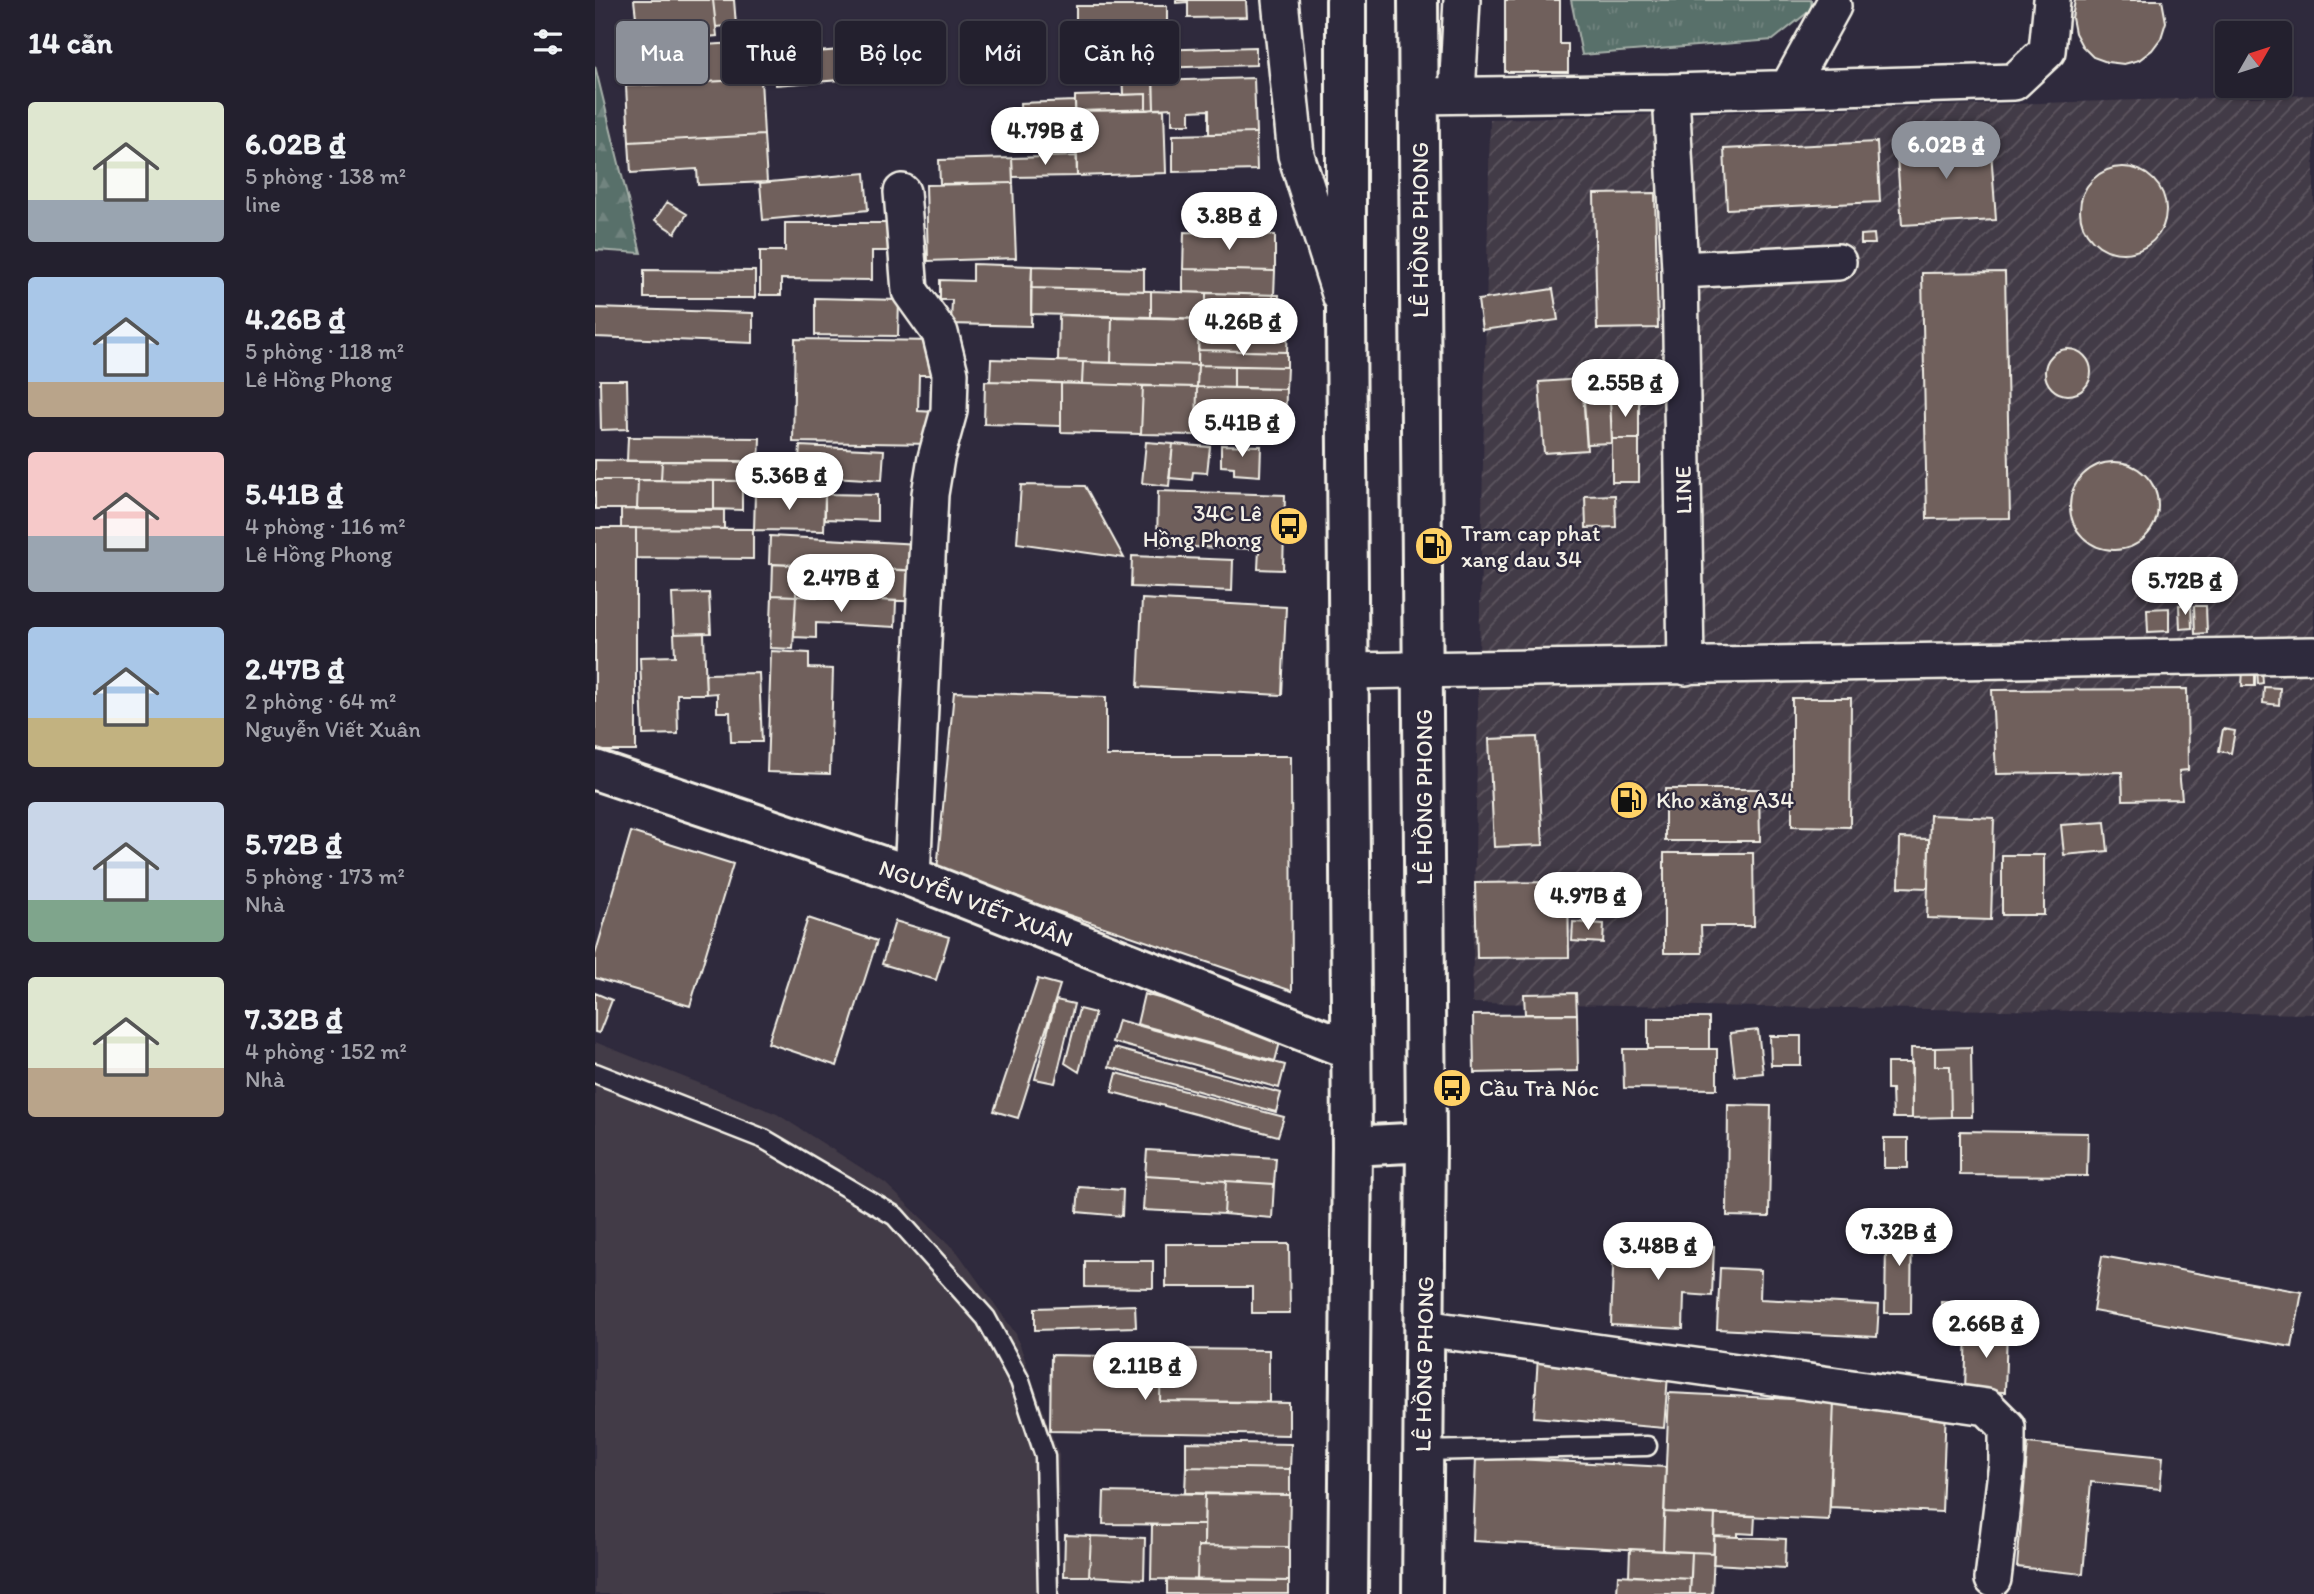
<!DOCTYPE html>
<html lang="vi">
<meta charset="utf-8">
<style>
:root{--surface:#23202e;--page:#2f2d3a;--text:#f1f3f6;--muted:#a3a3aa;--line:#403e4a;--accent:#8c9099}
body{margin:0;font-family:Itim,sans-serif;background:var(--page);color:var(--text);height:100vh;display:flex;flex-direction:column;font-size:26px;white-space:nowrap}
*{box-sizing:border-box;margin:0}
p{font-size:23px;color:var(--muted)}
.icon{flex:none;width:38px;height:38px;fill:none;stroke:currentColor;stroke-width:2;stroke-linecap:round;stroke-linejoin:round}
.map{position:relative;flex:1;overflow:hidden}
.drawer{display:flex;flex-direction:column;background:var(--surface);width:595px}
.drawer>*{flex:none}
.guide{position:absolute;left:21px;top:21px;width:665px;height:63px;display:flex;gap:14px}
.needle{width:46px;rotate:51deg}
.fabs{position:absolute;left:1620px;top:21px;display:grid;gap:14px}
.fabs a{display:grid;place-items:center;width:77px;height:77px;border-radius:7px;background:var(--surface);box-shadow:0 2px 5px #0004,0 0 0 2px var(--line);font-size:35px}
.price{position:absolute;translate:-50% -60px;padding:0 16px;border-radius:24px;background:#fff;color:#222;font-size:23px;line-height:46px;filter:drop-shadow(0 2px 4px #0008)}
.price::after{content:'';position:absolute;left:50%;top:42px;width:21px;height:16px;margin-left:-10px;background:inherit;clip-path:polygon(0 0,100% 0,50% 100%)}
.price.current{background:var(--accent);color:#fff}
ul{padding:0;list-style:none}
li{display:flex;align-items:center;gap:21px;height:175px;padding:0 28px}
li span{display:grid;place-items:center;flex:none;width:196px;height:140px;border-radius:7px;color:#555}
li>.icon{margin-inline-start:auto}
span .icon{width:84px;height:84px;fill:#fffc;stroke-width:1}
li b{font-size:30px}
h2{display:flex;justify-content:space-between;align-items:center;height:84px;padding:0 28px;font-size:30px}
.tag{padding:0 24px;border-radius:7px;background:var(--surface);box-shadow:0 2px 5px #0004,0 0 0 2px var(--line);font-size:24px;line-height:63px}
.tag.current{background:var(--accent);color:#fff}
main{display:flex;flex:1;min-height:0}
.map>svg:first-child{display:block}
.built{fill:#423a46}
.industrial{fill:url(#industrial-furrows)}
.grass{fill:url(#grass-tufts);stroke:#a6b0a9;stroke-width:2}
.forest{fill:url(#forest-firs);stroke:#a6b0a9;stroke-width:2}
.building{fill:#6f605c;stroke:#f4f1e8;stroke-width:2}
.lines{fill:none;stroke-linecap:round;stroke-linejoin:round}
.service-casing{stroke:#f4f1e8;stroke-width:23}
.minor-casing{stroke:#f4f1e8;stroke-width:40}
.tertiary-casing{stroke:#f4f1e8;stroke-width:44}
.trunk-casing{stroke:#f4f1e8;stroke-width:44}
.service{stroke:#2f2a3d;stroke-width:18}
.minor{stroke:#2f2a3d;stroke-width:35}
.tertiary{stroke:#2f2a3d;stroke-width:38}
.trunk{stroke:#2f2a3d;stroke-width:38}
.labels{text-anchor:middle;stroke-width:5;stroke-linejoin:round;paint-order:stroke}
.street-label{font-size:23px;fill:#f4f1e8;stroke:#2f2a3d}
.poi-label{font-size:23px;fill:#f4f1e8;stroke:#2f2a3d;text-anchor:start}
</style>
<main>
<section class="drawer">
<h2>14 căn<svg class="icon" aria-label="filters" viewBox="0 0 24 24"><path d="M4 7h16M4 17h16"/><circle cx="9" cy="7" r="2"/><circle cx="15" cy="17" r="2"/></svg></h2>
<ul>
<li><span style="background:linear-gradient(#dfe7d0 70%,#9aa5b1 0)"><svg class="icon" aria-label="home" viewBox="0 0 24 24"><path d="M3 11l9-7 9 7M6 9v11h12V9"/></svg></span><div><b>6.02B ₫</b><p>5 phòng · 138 m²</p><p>line</p></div></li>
<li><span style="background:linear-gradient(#a9c7e8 75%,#b9a48a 0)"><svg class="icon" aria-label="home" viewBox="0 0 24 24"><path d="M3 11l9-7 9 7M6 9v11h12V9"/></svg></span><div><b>4.26B ₫</b><p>5 phòng · 118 m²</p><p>Lê Hồng Phong</p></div></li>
<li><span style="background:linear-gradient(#f6c9c9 60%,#9aa5b1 0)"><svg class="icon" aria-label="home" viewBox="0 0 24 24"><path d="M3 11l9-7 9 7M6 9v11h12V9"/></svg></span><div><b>5.41B ₫</b><p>4 phòng · 116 m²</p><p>Lê Hồng Phong</p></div></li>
<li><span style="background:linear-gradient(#a9c7e8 65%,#c2b280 0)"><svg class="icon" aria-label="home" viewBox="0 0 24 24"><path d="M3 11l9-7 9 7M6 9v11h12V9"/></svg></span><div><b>2.47B ₫</b><p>2 phòng · 64 m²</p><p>Nguyễn Viết Xuân</p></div></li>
<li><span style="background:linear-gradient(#c9d6e8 70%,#7fa58c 0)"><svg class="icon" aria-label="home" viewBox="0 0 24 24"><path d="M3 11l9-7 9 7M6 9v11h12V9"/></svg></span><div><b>5.72B ₫</b><p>5 phòng · 173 m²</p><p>Nhà</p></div></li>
<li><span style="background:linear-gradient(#dfe7d0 65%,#b9a48a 0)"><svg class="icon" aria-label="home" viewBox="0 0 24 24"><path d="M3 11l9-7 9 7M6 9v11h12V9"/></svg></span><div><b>7.32B ₫</b><p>4 phòng · 152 m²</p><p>Nhà</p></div></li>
</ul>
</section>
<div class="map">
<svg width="1719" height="1594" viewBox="0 0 1719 1594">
<defs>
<pattern id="industrial-furrows" width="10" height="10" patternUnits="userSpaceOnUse" patternTransform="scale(1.75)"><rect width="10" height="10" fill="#423a46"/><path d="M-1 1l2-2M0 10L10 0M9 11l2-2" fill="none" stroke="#5e5761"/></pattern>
<pattern id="grass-tufts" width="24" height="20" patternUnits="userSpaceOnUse" patternTransform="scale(1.75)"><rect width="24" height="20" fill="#596f6a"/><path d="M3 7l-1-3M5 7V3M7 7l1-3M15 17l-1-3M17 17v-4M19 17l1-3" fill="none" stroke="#71847f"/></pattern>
<pattern id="forest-firs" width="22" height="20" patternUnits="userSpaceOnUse" patternTransform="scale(1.75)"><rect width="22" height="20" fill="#596f6a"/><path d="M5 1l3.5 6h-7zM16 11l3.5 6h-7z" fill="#71847f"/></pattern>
</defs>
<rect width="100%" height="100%" fill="#2f2a3d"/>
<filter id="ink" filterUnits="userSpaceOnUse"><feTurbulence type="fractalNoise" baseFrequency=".0143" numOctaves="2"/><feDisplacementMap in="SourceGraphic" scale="14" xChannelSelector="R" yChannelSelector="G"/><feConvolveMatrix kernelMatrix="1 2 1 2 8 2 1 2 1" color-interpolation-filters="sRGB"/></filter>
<g filter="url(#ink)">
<path class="built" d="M0,1042L182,1114L290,1183L363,1253L421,1334L464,1455L465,1594H0Z"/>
<path class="industrial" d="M1719,95V1014L877,1003L895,119Z"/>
<path class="grass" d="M976,0H1216L1217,9L1178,40L987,55Z"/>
<path class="forest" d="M0,66L46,253L0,250Z"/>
<path class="building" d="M39,0H118L122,36L44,43Z
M118,0H139L141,25L121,27Z
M581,0H651L652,17L593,18V2L581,3Z
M910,0H965V44H973V72H910Z
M1480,0H1567L1571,22L1566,38L1557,50L1544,60L1529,64L1512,62L1498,57L1487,46L1480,33L1477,18Z
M481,6H572V32H481Z
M163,42L166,79L72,84L70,47Z
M661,47V65L558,68L557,50Z
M255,49L258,79L181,85L178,56Z
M558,68L559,109L551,110V94L528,95L527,69Z
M659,78L661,133L614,134V110L595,111V124H577V108L559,109L558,81Z
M166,79L169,135L34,142L31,86Z
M551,94V110L480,111V96Z
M480,101L481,122L426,124L425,103Z
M569,109L571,173L482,176L480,111Z
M661,133L662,170L578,172V135Z
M169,135L172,182L103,185L102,169L36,173L34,142Z
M1395,137L1401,220L1307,225L1301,143Z
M1282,142L1285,202L1132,209L1129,149Z
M482,156V176L418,177L417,158Z
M417,158L418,183L345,184L344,160Z
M1485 210a43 43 0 1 1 86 0a43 43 0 1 1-86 0Z
M270,173L273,210L168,220L165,183Z
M418,183L421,258L333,261L331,185Z
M1060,193L1063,328L1002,329L999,194Z
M72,202L92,214L80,233L60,220Z
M190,223H298V251H277V280L186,279V295H165V251H190Z
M589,232L680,235V271L588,269Z
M1279,234L1280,244H1266V235Z
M378,264L437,266L436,326L356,324L357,300H345V280L378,281Z
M437,266L549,269V291L436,288Z
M588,269L680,271L679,295L588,292Z
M49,270L160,271V298H49Z
M1410,272L1415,518L1332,519L1327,273Z
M436,288L556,291V317L436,314Z
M958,289L963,320L887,330L883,300Z
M556,291L611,293V319L556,317Z
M611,293L684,295L683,321L611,319Z
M220,298L304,300L303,336L220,335Z
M0,308L158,313V343L0,337Z
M464,315L517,317L516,363L463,361Z
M517,317L604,319L603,365L516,363Z
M604,319L693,321L692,352L603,350Z
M200,339L344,341V375H324L323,411L341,412V444L198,442Z
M1450 372a23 23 0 1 1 46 0a23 23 0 1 1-46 0Z
M603,350L692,352V367L603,365Z
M396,359L488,362L487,384L395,381Z
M488,362L603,365L602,387L487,384Z
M603,365L639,366V388L602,387Z
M639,366L692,367L691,389L639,388Z
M987,379L992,450L949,453L944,382Z
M5,380H32L33,429L6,430Z
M390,381L466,383V426L389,424Z
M466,383L548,386L546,434L466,432Z
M548,386L602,387L601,435L546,434Z
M602,387L691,389L690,438L601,435Z
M1044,398V439H1017L1015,399Z
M1015,399L1017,443L992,444L989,400Z
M33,437L165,438L164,462L32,461Z
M1017,439H1044V482H1017Z
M551,442L578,444L574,486L547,483Z
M578,444L615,447L612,473L598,472L597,480L574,478Z
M626,445L666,446L665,476L639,474V467L626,466Z
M205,446L289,450L287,480L203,475Z
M0,460L67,461L66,480H0Z
M67,461H147V481L66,480Z
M1475 506a44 44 0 1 1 88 0a44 44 0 1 1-88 0Z
M0,480H43L42,509H0Z
M43,480L119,481V509H42Z
M119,481H147V510L119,509Z
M426,485L490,486L529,558L422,543Z
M563,491L690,495L688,570L663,569L664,549L562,546Z
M160,493L230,494L229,531L159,530Z
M230,494L282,495V521L230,519Z
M1020,495L1021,527L991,528L990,496Z
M26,509L129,510V529L26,528Z
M0,528H41V751H0Z
M41,528L158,529V559L41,558Z
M175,536L324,544L323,571L174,564Z
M537,556L638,560L637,591L536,587Z
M178,564L202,565L201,596L177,595Z
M202,565L329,571L328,602L201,596Z
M114,593L116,633L79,634L77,594Z
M177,595L201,596L198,649L175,648Z
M201,596L301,601L300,627L221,623V638L199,637Z
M547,599L691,607L687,695L543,687Z
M1584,605H1596L1597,628L1585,629Z
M1599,606H1611L1612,633L1600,634Z
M1574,608V631L1553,632L1552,609Z
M109,633L111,694H82L83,734L48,735L45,657L80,656L79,634Z
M176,651L214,653V668L238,669L235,774L172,772Z
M1648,670L1660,671V686H1647Z
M1662,670H1667L1668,683L1663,684Z
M164,673L167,742H136L135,712H122V693L111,694L110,674Z
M1669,687L1685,688L1684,705L1668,703Z
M1592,689L1593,770L1584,771L1587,799L1528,800L1527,772L1401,774L1397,690Z
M359,692L511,697V756H696L697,991L342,870Z
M1197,698H1256L1255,827L1197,826Z
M1628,729L1640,731L1636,753L1624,751Z
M942,737L948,845L899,847L894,739Z
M1070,789H1164L1165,841H1070Z
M1335,815L1399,818L1396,920L1332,918Z
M1510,822L1513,851L1469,855L1466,825Z
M36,832L138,864L95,1006L0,978V955Z
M1305,838L1334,839L1333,888L1304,887Z
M1069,853H1158L1159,926H1106L1107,953H1069Z
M1407,855H1449V915H1407Z
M973,882L974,957L882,958L880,883Z
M213,918L282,941L242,1066L173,1043Z
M300,921L354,937L341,980L287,964Z
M978,922L1009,924L1008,943L977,941Z
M443,979L465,985L423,1118L399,1111Z
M0,993L17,1000L4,1033L0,1032Z
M981,993L982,1014H930L929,994Z
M549,994L688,1031L680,1061L542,1024Z
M461,1000L479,1004L460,1083L440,1079Z
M484,1009L500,1013L484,1072L470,1063Z
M982,1014L983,1071L879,1073L878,1015Z
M1053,1018H1114V1049H1053Z
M523,1020L690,1065L684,1088L517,1042Z
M1163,1030L1168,1073L1140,1076L1135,1033Z
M1175,1036H1206V1065H1176Z
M1376,1047L1377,1117H1356L1355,1066H1340V1048Z
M519,1048L686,1093L681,1112L514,1067Z
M1316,1048H1340V1066H1355L1356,1117L1317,1118Z
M1028,1049H1122V1089L1029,1088Z
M1292,1063H1317V1118H1298L1297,1089H1292Z
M522,1073L689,1117L683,1136L517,1092Z
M1133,1105L1176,1106L1174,1217L1132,1216Z
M1365,1131L1493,1133L1492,1176L1365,1175Z
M1289,1138H1313V1168H1289Z
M552,1150L681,1158L679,1184L550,1176Z
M550,1176L631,1181L629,1214L548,1210Z
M631,1181L679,1184L677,1218L629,1214Z
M484,1187L528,1190L527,1216L482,1212Z
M1296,1219H1317L1316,1313H1290L1291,1242H1296Z
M1019,1242L1119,1246L1117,1296L1089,1294L1088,1329L1016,1325Z
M571,1244H694L695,1313H657V1287H571Z
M1507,1256L1707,1292L1697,1347L1498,1311Z
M490,1261H558V1288L490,1287Z
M1125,1268L1166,1270L1165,1299L1284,1305L1282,1337L1122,1329Z
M1346,1302L1412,1305V1329L1346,1327Z
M540,1305L541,1327L440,1330V1308Z
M1372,1328L1412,1329L1410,1392L1370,1391Z
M582,1349L674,1350V1402L565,1401L566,1357H582Z
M456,1355L566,1357L565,1401L694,1403V1435L455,1431Z
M943,1357L1073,1375L1069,1428L939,1417Z
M1074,1393L1239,1401L1234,1520L1069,1512Z
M1239,1401L1351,1407L1347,1512L1235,1507Z
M591,1442L696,1444L695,1469L591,1467Z
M1433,1443L1568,1457L1565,1489L1496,1482L1488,1574L1422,1567Z
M881,1457L1071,1467L1068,1551L878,1541Z
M591,1467L695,1469V1495L590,1493Z
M509,1492L610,1494L609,1525L508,1524Z
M610,1494L695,1495L694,1547L609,1546Z
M1069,1512L1120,1514L1119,1553L1068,1551Z
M1120,1514L1160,1516L1159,1534L1143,1533V1537L1119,1536Z
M557,1525H609V1546H603L602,1580L556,1579Z
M470,1535L496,1536L494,1576H469Z
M496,1536L550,1538L549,1579L494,1576Z
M1119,1536L1191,1539L1190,1568L1118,1564Z
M603,1546L694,1547V1581L602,1580Z
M1035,1549L1097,1552L1096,1579L1034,1576Z
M1097,1552L1119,1553L1117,1594H1095Z
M1023,1575L1096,1579L1095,1594H1022Z
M572,1579L694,1581V1594H572Z"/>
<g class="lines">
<defs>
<path id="service" d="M0,1073L169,1139L300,1216L391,1318L425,1381L450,1456L453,1594
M828,1451L1052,1446"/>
<path id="minor" d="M685,0L701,155L746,297
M1193,88L1238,6
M1076,92L1085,270L1243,262
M862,95L867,0
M824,96L1076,92L1419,82L1452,51L1457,0
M307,192L315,291L345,333L355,373L354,411L341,458L335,494L317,877
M1085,270L1091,667
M754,671L1719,655
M829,1328L1392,1407L1412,1427V1463L1398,1579"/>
<path id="tertiary" d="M0,770L293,868L756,1050"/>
<path id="trunk" d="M751,0V311L757,1146L753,1594
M823,0L831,1142L827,1594
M757,1146L831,1142"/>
</defs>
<use href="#service" class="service-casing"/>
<use href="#minor" class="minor-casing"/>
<use href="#tertiary" class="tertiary-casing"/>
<use href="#trunk" class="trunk-casing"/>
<use href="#service" class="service"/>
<use href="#minor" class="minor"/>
<use href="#tertiary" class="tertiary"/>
<use href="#trunk" class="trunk"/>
</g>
</g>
<defs>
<symbol id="bus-disc" viewBox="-11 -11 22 22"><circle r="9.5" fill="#ffd166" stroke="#2f2a3d"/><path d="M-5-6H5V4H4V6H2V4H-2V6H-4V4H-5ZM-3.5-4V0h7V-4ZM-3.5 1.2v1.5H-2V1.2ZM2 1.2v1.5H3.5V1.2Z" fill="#111"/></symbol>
<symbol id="fuel-disc" viewBox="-11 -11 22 22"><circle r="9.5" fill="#ffd166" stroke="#2f2a3d"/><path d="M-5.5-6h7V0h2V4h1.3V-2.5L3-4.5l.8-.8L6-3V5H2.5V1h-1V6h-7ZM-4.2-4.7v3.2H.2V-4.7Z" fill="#111"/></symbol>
</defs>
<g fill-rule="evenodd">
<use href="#bus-disc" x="672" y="504" width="44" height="44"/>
<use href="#fuel-disc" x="817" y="524" width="44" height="44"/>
<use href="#fuel-disc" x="1012" y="778" width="44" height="44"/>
<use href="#bus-disc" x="835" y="1066" width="44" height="44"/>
</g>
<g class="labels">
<g class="street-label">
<text transform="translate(825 230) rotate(-90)" y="8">LÊ HỒNG PHONG</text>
<text transform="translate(1088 490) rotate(-91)" y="8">LINE</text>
<text transform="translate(829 797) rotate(-90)" y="8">LÊ HỒNG PHONG</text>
<text transform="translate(381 903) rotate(21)" y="8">NGUYỄN VIẾT XUÂN</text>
<text transform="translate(829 1364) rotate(-89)" y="8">LÊ HỒNG PHONG</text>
</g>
<g class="poi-label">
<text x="667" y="521" text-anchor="end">34C Lê<tspan x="667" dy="26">Hồng Phong</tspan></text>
<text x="866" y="541">Tram cap phat<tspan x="866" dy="26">xang dau 34</tspan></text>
<text x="1061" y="808">Kho xăng A34</text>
<text x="884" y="1096">Cầu Trà Nóc</text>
</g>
</g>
</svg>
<div class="fabs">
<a><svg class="needle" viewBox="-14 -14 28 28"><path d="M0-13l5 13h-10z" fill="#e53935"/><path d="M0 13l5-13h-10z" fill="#a3a3aa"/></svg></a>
</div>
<b class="price" style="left:450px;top:167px">4.79B ₫</b>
<b class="price current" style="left:1351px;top:181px">6.02B ₫</b>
<b class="price" style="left:634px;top:252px">3.8B ₫</b>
<b class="price" style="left:648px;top:358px">4.26B ₫</b>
<b class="price" style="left:1030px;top:419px">2.55B ₫</b>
<b class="price" style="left:647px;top:459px">5.41B ₫</b>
<b class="price" style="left:194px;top:512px">5.36B ₫</b>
<b class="price" style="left:246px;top:614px">2.47B ₫</b>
<b class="price" style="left:1590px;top:617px">5.72B ₫</b>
<b class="price" style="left:993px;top:932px">4.97B ₫</b>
<b class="price" style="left:1304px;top:1268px">7.32B ₫</b>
<b class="price" style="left:1063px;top:1282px">3.48B ₫</b>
<b class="price" style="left:1391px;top:1360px">2.66B ₫</b>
<b class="price" style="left:550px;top:1402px">2.11B ₫</b>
<div class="guide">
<a class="tag current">Mua</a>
<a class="tag">Thuê</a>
<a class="tag">Bộ lọc</a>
<a class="tag">Mới</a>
<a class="tag">Căn hộ</a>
</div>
</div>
</main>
